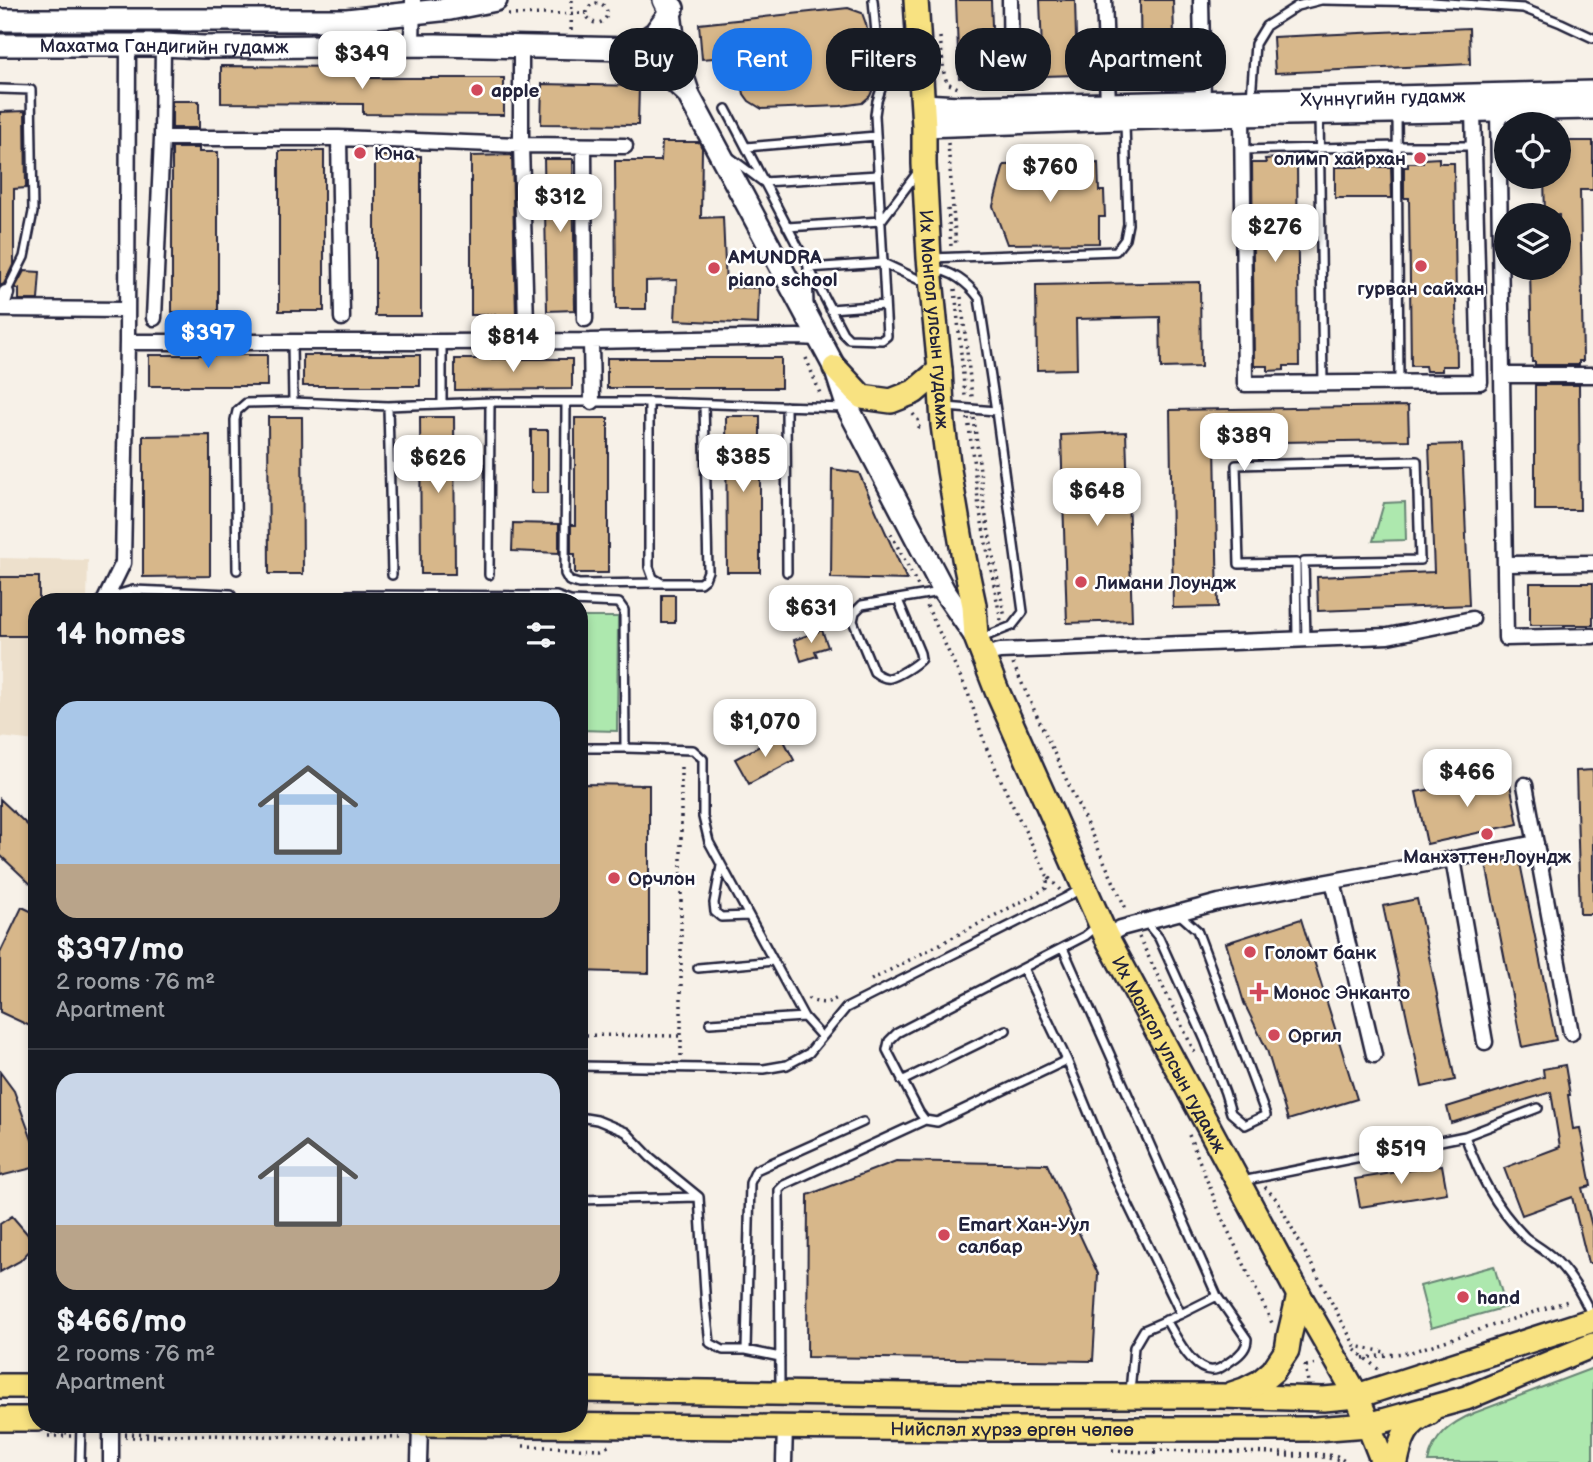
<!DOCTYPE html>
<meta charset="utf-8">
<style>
:root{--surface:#171b24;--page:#20242c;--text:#f1f3f6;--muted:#9ea1a6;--line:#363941;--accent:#1a73e8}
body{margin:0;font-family:"Balsamiq Sans",sans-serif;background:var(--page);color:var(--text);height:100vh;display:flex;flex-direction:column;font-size:26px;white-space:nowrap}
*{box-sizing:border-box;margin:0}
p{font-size:23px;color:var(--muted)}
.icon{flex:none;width:38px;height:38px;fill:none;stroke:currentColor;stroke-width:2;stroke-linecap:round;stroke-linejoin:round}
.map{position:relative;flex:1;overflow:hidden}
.drawer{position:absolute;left:28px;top:593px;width:560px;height:840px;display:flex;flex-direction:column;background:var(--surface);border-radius:28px;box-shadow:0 4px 10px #0003}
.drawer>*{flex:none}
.top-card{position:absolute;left:609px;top:28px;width:665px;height:63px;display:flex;gap:14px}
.tools{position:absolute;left:1494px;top:112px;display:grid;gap:14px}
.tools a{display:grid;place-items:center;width:77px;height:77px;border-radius:50%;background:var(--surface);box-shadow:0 4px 10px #0003;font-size:35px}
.price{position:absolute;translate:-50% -60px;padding:0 16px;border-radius:14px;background:#fff;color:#222;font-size:23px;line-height:46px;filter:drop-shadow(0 2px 4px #0008)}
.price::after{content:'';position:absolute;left:50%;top:42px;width:21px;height:16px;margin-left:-10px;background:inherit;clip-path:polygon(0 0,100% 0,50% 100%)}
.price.on{background:var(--accent);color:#fff}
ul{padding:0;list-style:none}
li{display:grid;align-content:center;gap:14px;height:371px;padding:0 28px}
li+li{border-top:2px solid var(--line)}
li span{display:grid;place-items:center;height:217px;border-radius:21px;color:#555}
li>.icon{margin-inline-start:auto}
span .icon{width:126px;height:126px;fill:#fffc;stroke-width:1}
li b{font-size:30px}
h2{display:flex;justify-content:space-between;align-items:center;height:84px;padding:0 28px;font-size:30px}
.chip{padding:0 24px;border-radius:28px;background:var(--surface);box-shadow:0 4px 10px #0003;font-size:24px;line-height:63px}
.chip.on{background:var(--accent);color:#fff}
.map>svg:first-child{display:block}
.built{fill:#ede0cc}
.green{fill:#ade8ae;stroke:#688574;stroke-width:2}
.building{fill:#d7b78a;stroke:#22223b;stroke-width:2}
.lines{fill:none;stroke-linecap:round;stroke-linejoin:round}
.lane-casing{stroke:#22223b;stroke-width:12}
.street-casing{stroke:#22223b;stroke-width:19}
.secondary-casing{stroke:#22223b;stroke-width:26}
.primary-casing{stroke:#22223b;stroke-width:28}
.path{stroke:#22223b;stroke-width:3.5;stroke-dasharray:2 5;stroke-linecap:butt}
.lane{stroke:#fff;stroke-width:7}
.street{stroke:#fff;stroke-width:14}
.secondary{stroke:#fff;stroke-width:21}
.primary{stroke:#f8e281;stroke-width:23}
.poi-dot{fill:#d1495b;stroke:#fff;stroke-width:2.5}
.labels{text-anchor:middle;stroke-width:5;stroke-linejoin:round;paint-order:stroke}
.street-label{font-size:19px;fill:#22223b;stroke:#fff}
.poi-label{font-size:19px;font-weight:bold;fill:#22223b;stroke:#fff;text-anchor:start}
</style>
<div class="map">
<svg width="1593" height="1462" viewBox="0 0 1593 1462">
<rect width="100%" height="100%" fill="#f7f1e8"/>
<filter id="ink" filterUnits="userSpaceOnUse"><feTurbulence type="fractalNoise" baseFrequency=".0143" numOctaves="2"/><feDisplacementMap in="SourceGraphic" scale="14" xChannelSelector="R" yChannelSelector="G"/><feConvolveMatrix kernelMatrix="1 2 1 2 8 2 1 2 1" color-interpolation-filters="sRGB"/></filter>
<g filter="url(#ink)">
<path class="built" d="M0,558L88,560L87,602H37V741L0,737Z
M579,1401L1139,1406L1296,1408L1301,1410V1413L1296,1414L1142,1413L1032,1420L579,1416Z"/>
<path class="green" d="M1405,502L1406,540L1373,541L1384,503Z
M579,617H618L617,731L579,730Z
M1494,1266L1506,1307L1431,1328L1420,1286Z
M1593,1368V1462H1428C1433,1436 1451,1423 1474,1413Z"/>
<path class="building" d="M956,0H991L994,78H959Z
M1040,0H1075L1077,75L1043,76Z
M1140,0H1173L1175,74L1141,76Z
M848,8L862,13L866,24L870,44L874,79L873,89L870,96L862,103L841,106L762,109L749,101L744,94L742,84L740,56L702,59L699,24Z
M1469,28L1470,64L1275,73L1273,37Z
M221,66L362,67V78H504V115L363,114V104L221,103Z
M542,84L639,86L638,125L541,124Z
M172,101H199V128H172Z
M25,111L26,188L14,189V263L4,284L0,286V112Z
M1559,141H1593V190H1580L1583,361H1579V365H1535V362H1532L1530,268H1559V215H1545L1544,177H1559Z
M662,142H699L702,148L701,218L723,217L726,287L759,288L758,324L675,320L677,280L646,281V309H616L615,161H661Z
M172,148H199V152H218V312H172Z
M279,151H324V311H279Z
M512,155L516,315H471V156Z
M375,156H421V316H375Z
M1281,158L1282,163H1297L1299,366H1284V370L1268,371V366H1254L1252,163H1266L1265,159Z
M1439,158V163H1454L1457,366H1442V371H1426L1425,366H1411L1409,198H1404V167H1408V163H1423V159Z
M544,159H573L575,310L547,311Z
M1098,163L1099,191H1104L1105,217H1099V243L1007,244L993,206L1004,165Z
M1335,167H1391L1392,198H1335Z
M24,271L40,272L38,300H19V289L15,288Z
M1200,282L1201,367L1161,368L1160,317L1076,319L1077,369L1037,370L1036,285Z
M149,355H267V386H149Z
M303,355H420V386H303Z
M607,358H781V388H607Z
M455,359H572V389L455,390Z
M1535,385H1579L1580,510H1535Z
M1408,406L1409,440L1215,443L1218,607L1173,608L1170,410Z
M726,416H760V572H727Z
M268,417H302L303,574H269Z
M420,417H454L455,574H421Z
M575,418H608V573H575V554H571V525H575Z
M531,430H548V493H531Z
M1126,432L1132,621L1067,623L1061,435Z
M210,435V576L143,577V436Z
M1462,444L1469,605L1318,611L1317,577L1434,572L1429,445Z
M832,469L859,473L907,580L831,578Z
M513,523L559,524V553L512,551Z
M0,577H39V602H37V636H0Z
M1530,583H1593V625H1530Z
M662,595H675V623H662Z
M822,630L828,647L815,651L817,656L801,661L794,640Z
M781,735L794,760L749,784L735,759Z
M1593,770V914H1580L1576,771Z
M1508,774L1518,824L1427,844L1416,792Z
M579,784L649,785V973L579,971Z
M0,799L37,834V890L0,855Z
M1519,858L1556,1040L1522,1047L1486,864Z
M1417,899L1455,1080L1422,1087L1383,906Z
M22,907L37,914V1018L32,1027L0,1012V953Z
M1301,919L1357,1099L1288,1120L1267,1050L1244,1003L1226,943Z
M1565,1065L1570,1095H1568L1573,1129L1580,1128L1591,1186L1582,1188L1593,1230V1263H1588L1572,1197L1522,1215L1504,1168L1560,1147L1551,1092L1451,1123L1447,1107L1544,1077L1543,1069Z
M0,1072L14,1091L35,1148L37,1157V1167L0,1176Z
M896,1161L1047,1164L1098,1274L1093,1361L807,1357L808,1195Z
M1442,1165L1447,1193L1360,1207L1355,1179Z
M12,1216L36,1244L20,1261L0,1272V1224Z"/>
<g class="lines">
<defs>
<path id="lane" d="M1322,0L1432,2L1523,8L1561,23L1593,38
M0,89L31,90L33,212L24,257L6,293H4
M1251,99L1255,44L1266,26L1297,6L1321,0
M726,109L843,333L849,339L882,340L887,336L875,115L877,101L881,89L873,0
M1397,113L1399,383
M1319,115L1323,383
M746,147L876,136
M1243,150L1397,146H1474
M731,158L763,182L878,175
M787,227L881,221L917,173
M931,258L1116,251L1125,239L1128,224L1125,123
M932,269C951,270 968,283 979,298L996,411
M809,306L808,268L883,263L928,284
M830,309L885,305
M293,402L388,406L490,402H649L845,408
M566,402L565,574L569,581L579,584L660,583
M649,402V567L653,578L662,583H700L705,579L708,571L704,404
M442,404V342
M388,406L392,575
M786,406L787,572
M946,407L996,411L1023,612L1012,626L979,639
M237,570L235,420L237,411L246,403L293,402L292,343
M489,575L490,402
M109,597L133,590L231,594
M898,600L920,653L921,659C916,665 898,676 890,678C884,679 878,675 874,672L853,621L855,612L862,605L940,592
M339,602L348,595L556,596L570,601L619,603L624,610L625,748H579
M1297,639L1296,563L1239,564L1236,465L1417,461L1420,560L1304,562L1306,639
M625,748L693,750L703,759V817L709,842L804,1017L822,1037
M721,866L714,903L715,912L721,917L749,916
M1146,922L1159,938L1205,1040L1225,1093L1231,1113L1245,1125L1266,1115L1197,930L1179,914
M1063,948L1217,1296L1181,1314L1117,1182L1067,1060L1023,968L1085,936L1096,927
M698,968L774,961
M1023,968L897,1033L889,1041L887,1050L919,1112L925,1120L937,1122L1067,1060
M710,1023L804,1017
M579,1066L764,1069L787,1065L809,1053L846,1008L1067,897L1082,888
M902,1081L1006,1030
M1538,1108L1465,1136C1480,1177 1494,1205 1525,1237C1533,1244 1543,1249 1551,1256C1570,1272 1583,1296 1593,1318
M579,1117L597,1120L626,1132L650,1157L699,1197L706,1308L710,1343L723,1350H746L780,1357
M1242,1181L1465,1136
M579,1200L698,1197
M1166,1320C1176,1336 1195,1378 1218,1369C1223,1367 1228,1363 1232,1360C1240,1355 1247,1349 1247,1339L1217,1296
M746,1350L750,1183L756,1170L863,1122
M780,1391L779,1190L784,1185L925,1120
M1130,1392L1134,1347L1144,1330L1181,1314
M80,1462L81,1424"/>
<path id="street" d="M1010,0L1011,76
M1104,0L1108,104
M1201,0L1203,102
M412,46L413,0
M521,47V145L526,324
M1498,110L1506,638L1593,636
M1242,115L1245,384L1480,382L1473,111
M162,138H339L521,145L625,146
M339,138L342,318
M584,146L585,319
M0,309L127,310
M1,309L6,293
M154,318L162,138L163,45
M127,342H442L591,341
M1503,375H1593
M592,402L591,341L797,337L819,338
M1505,564L1593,563
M104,602L123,563L127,342L128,45
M983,655L1000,651L1388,636L1472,619
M1525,785L1571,1033
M1453,859L1536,843
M1333,881L1374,1055
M1106,936L1121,928L1219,902L1453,859L1485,1042
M111,1462V1424
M419,1462L420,1425
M784,1462L785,1427"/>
<g id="secondary">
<path d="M664,0L670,12L675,53L688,92"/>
<path d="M0,20H347L450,9L496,0"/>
<path id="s1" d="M0,45H163L203,47L436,45L632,49L649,57L688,94L835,368L848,408L944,591L976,637"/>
<path d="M632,49L655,33L673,8"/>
<path id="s2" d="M923,105L959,107L1108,104L1593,92"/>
<path d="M924,126L1236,115L1593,108"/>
</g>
<g id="primary">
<path id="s3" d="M916,0L924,126V164L929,258L940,370L943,425L949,470L964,558L974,605L976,637L997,691L1106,936L1299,1295L1357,1396L1383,1462"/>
<path d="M835,368L862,397L891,401L914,392L940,370"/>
<path d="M0,1386H37"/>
<path d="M579,1390L978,1396H1222L1324,1399L1357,1396L1593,1320"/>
<path d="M1232,1394L1244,1390L1260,1382L1273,1371L1287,1350L1289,1337L1299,1295"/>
<path d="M0,1419H37"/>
<path id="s4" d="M417,1424L977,1429H1315L1368,1425L1466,1398L1593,1345"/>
<path d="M1396,1462C1401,1438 1406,1423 1429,1413"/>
</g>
</defs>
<use href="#lane" class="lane-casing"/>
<use href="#street" class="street-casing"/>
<use href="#secondary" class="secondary-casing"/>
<use href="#primary" class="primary-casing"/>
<path class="path" d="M587 13a10 10 0 1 1 20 0a10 10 0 1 1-20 0Z
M508,15L586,13
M571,30L572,0
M940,37L944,73L947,83L958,88
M948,143L956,247
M948,209L951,246
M955,289L965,396
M961,297L972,397
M806,358L821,396
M913,414L918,420L919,427H925
M968,418L979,507L1001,621
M974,418L984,506L1005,618
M891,534L918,586
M1013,664L1127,911
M1049,878L1060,890
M1139,937L1195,1053
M871,980L1038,893L1046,888L1048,877L1009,798L986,747L968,693L927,606
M808,998L810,1000C823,1004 827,1004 839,997
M579,1035L680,1036
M681,1056V766
M1189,1135L1222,1218L1272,1323
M1265,1187L1277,1200L1355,1346L1385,1352
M1355,1350L1378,1369
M1363,1358L1411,1352L1571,1300
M1305,1365L1308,1382
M1306,1366L1318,1364
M51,1432L71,1433
M125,1434L404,1438
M159,1435V1424
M48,1436H71
M125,1437H155
M523,1446L601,1449L609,1446
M1112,1450L1157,1453
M1154,1450L1317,1454L1337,1456L1346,1462
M1280,1456H1317L1339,1460"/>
<use href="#lane" class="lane"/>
<use href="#street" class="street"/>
<use href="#secondary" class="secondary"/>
<use href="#primary" class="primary"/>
</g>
</g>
<g class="poi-dot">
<circle cx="477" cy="90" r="7"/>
<circle cx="360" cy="153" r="7"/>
<circle cx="1420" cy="158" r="7"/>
<circle cx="1421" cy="266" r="7"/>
<circle cx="714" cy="268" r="7"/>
<circle cx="1081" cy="582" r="7"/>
<circle cx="1487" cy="834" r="7"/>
<circle cx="614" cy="878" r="7"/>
<circle cx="1250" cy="952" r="7"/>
<path d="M1255.5 981.5h7v7h7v7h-7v7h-7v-7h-7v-7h7z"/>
<circle cx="1274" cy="1035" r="7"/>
<circle cx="944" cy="1235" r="7"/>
<circle cx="1463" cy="1297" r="7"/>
</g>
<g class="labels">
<g class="street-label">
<text dy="7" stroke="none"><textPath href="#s1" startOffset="164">Махатма Гандигийн гудамж</textPath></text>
<text dy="7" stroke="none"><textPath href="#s2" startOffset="460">Хүннүгийн гудамж</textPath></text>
<text dy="7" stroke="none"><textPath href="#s3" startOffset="320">Их Монгол улсын гудамж</textPath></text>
<text dy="7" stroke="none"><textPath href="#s3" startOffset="1101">Их Монгол улсын гудамж</textPath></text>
<text dy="7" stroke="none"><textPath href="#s4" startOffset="595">Нийслэл хүрээ өргөн чөлөө</textPath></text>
</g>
<g class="poi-label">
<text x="491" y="97">apple</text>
<text x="374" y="160">Юна</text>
<text x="1406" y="165" text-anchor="end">олимп хайрхан</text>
<text x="728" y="264">AMUNDRA<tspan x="728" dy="22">piano school</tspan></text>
<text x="1421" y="295" text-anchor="middle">гурван сайхан</text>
<text x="1095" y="589">Лимани Лоундж</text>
<text x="1487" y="863" text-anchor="middle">Манхэттен Лоундж</text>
<text x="628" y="885">Орчлон</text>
<text x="1264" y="959">Голомт банк</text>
<text x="1273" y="999">Монос Энканто</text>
<text x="1288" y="1042">Оргил</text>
<text x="958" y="1231">Emart Хан-Уул<tspan x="958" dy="22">салбар</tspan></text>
<text x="1477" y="1304">hand</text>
</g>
</g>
</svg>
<div class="tools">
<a><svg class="icon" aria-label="locate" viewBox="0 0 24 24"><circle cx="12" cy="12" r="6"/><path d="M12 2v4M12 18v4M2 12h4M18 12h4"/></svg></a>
<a><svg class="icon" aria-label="layers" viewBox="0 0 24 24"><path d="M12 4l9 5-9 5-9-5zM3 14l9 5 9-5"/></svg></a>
</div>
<b class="price" style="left:362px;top:91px">$349</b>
<b class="price" style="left:1050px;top:204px">$760</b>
<b class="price" style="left:560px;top:234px">$312</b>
<b class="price" style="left:1275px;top:264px">$276</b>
<b class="price on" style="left:208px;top:370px">$397</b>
<b class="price" style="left:513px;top:374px">$814</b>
<b class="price" style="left:1244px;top:473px">$389</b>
<b class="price" style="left:743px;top:494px">$385</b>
<b class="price" style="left:438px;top:495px">$626</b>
<b class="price" style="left:1097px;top:528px">$648</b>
<b class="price" style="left:811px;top:645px">$631</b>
<b class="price" style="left:765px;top:759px">$1,070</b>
<b class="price" style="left:1467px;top:809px">$466</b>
<b class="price" style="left:1401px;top:1186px">$519</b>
<div class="top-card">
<a class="chip">Buy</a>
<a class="chip on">Rent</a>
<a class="chip">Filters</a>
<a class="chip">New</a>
<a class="chip">Apartment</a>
</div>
<section class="drawer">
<h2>14 homes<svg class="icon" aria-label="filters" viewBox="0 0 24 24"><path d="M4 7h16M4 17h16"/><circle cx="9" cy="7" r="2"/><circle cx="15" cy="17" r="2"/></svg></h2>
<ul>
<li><span style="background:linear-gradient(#a9c7e8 75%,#b9a48a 0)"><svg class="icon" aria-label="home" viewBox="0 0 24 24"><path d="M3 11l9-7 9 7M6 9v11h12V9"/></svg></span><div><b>$397/mo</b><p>2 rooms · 76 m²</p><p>Apartment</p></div></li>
<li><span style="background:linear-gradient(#c9d6e8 70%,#b9a48a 0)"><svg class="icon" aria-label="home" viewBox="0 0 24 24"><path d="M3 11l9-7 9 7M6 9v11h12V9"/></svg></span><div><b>$466/mo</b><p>2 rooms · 76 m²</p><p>Apartment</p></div></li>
</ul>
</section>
</div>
